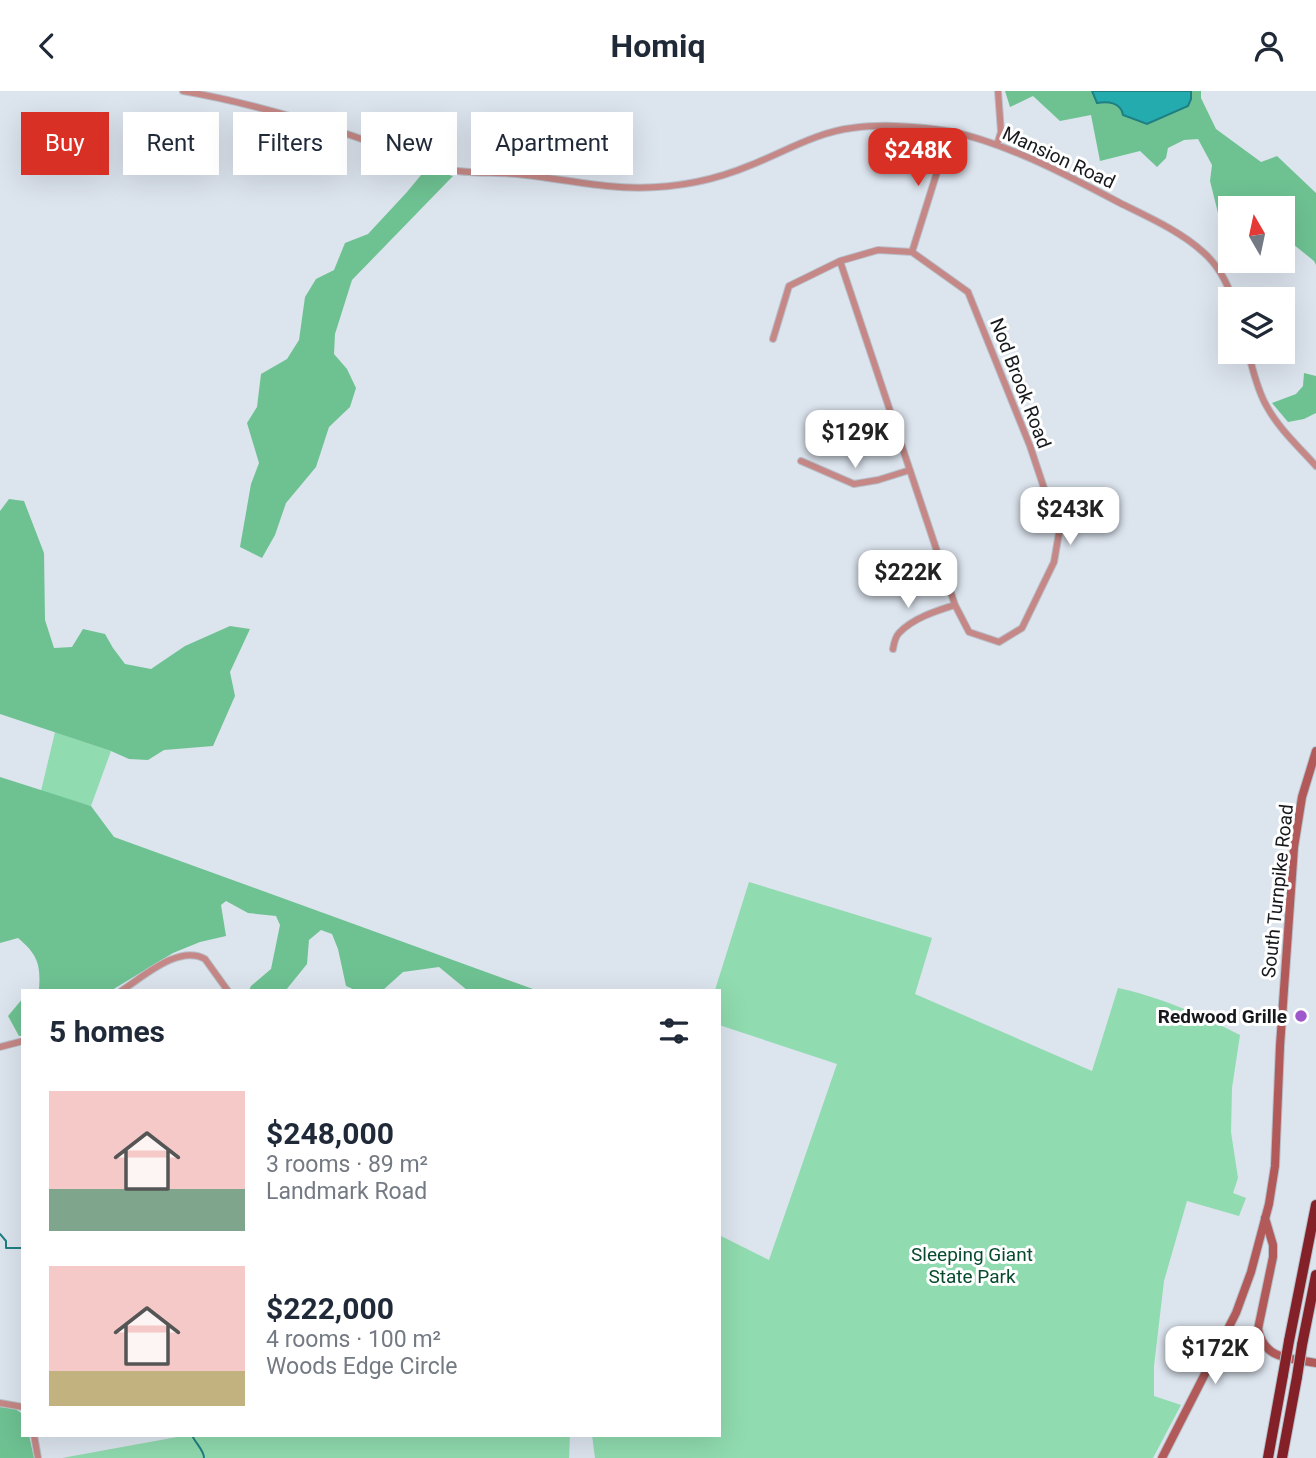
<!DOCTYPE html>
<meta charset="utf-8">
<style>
:root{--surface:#fff;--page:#f6f6f7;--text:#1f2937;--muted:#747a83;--accent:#d93025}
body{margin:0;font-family:Roboto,sans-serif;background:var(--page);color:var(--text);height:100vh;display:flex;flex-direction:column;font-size:26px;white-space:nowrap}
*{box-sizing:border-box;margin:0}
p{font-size:23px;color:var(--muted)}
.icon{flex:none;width:38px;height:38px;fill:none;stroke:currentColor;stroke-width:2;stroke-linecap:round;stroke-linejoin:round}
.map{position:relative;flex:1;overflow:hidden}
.sheet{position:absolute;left:21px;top:898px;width:700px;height:448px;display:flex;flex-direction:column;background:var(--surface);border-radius:0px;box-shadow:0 7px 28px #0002}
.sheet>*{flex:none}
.guide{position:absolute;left:21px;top:21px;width:700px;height:63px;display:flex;gap:14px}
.needle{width:46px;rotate:351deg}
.controls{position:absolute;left:1218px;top:105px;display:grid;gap:14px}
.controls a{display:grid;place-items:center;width:77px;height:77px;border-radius:0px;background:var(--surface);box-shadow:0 7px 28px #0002;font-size:35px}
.price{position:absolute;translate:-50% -60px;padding:0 16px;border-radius:14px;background:#fff;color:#222;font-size:23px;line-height:46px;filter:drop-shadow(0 2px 4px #0008)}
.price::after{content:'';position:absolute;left:50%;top:42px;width:21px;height:16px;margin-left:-10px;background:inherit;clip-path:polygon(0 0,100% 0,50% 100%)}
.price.selected{background:var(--accent);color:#fff}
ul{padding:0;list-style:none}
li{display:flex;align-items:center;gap:21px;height:175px;padding:0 28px}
li span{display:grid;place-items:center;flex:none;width:196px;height:140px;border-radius:0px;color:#555}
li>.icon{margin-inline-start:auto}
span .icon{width:84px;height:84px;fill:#fffc;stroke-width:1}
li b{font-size:30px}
h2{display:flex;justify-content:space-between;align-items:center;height:84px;padding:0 28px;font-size:30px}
.pill{padding:0 24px;border-radius:0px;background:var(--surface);box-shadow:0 7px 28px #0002;font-size:24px;line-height:63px}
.pill.selected{background:var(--accent);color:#fff}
header{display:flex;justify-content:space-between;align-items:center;height:91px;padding:0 28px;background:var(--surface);font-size:32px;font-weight:700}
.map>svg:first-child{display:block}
.green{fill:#90dbaf}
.forest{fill:#6ec292}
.water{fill:#23abae;stroke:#1f7f82;stroke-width:2}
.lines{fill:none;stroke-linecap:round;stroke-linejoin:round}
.stream{stroke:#1f7f82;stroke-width:2}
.street-casing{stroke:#b8bfc8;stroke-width:8}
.secondary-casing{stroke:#b8bfc8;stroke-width:10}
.highway-casing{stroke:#b8bfc8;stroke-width:12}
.street{stroke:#c58886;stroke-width:6}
.secondary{stroke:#b15a59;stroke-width:8}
.highway{stroke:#842027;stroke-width:10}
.highway-bridge-casing{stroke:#b8bfc8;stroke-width:12;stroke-linecap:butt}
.highway-bridge{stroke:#842027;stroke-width:10}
.poi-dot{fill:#9f58cc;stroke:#fff;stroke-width:2.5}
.labels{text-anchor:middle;stroke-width:6;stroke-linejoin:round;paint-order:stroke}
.street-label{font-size:19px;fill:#16181c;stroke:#fff}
.poi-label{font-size:19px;font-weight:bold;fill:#16181c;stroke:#fff;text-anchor:end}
.park-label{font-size:19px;fill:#064b2d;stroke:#fff}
</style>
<header><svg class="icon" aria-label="back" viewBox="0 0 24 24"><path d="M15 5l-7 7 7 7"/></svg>Homiq<svg class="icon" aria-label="person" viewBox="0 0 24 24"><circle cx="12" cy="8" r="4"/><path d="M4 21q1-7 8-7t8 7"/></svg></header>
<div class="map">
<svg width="1316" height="1367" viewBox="0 0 1316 1367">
<rect width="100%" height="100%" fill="#dce4ee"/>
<path class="green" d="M55,641L111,660L91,715L41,700Z
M749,791L932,847L915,903L1092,980L1118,897C1160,906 1201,924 1240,944L1232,997L1231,1041L1238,1087L1233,1102L1246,1107L1239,1125L1187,1110L1164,1190L1154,1275V1305L1181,1314L1153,1367H595L592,1344H719V1144L769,1169L837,973L719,934V900L715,899Z
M188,1344H570L569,1367H62Z"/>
<path class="forest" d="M1005,0H1201V7L1216,38L1261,71L1277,65L1316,102V174L1314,170L1283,145V117H1230V122H1218L1210,90L1212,74L1198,48L1184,49L1168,57L1166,67L1157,76L1140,60L1100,70L1091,24L1060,30L1033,5L1010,16Z
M426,78L453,85L352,189L335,243L334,263L347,278L356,297L350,316L329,336L316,376L286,412L275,444L262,467L240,456L251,393L259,372L247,332L257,316L261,283L287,268L299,249L305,206L316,188L334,179L345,152L368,143L407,101Z
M1304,282L1316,285V322L1304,328L1288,331L1272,312L1296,303L1303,295Z
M9,408L24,410L44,462L45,529L54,557L72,556L83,538L105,543L113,557L125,573L151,578L185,555L230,535L250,538L230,581L235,605L213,655L164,659L148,669L129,668L111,660L0,623V420Z
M0,686L91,715L114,746L533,898L531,900L467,899L439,876L403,881L383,899H355L346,895L338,858L332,843L321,839L309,849L307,873L286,899H249L251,895L271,878L280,834L276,825L248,822L226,810L221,814L226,845L200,851L173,862L112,899H36L39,898C41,873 37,863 18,847L0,852Z
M23,907V945H19L8,925Z
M0,1316L15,1318L23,1323V1344H29L34,1367H0Z"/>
<path class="water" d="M1092,0H1191V8L1188,15L1147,33L1123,24C1121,11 1107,10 1097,12Z"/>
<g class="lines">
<path class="stream" d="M0,1143L6,1150V1157H23
M192,1344C195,1352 204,1359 204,1367"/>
<defs>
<path id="street" d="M183,0C241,10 297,26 353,45C383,55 413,71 444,78C468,83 493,81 517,83C547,86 577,92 607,95C656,100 706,93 751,74C784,61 817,41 852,37C881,33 919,35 948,40C1005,51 1069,85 1120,112C1148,126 1180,140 1203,161C1218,174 1226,190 1233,208
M997,54L1001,41L998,0
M912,161L943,62L948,40
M773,248L789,195L840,170L878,159L912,161L968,201L1030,355L1059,442L1054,471L1022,537L999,551L969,541L955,514L840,170
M1248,261C1253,279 1257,298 1266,314C1278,337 1299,356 1316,375
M801,370L854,393L878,389L910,379
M893,558C894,552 895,546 899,542C913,527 936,520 955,514
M121,900C143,886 179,853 205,868L228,900
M0,956L23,950
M0,1312L23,1316
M34,1344L38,1367"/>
<path id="secondary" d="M1265,1127L1273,1154V1166L1258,1238C1264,1269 1290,1267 1316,1272
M1162,1367L1236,1222L1251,1181L1269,1113L1275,1075L1280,955L1294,756L1302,706L1316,660"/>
<path id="highway" d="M1289,1250L1316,1114
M1302,1254L1316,1184
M1268,1367L1283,1284
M1282,1367L1297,1286"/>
</defs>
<use href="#street" class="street-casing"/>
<use href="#secondary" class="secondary-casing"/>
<use href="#highway" class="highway-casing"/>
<use href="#street" class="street"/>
<use href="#secondary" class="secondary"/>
<use href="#highway" class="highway"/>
<defs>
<path id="highway-bridge" d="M1283,1284L1289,1250
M1297,1286L1302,1254"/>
</defs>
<use href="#highway-bridge" class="highway-bridge-casing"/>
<use href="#highway-bridge" class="highway-bridge"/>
</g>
<circle class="poi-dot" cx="1301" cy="925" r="7"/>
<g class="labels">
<g class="street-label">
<text transform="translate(1059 66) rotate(25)" y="7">Mansion Road</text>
<text transform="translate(1021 292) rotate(69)" y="7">Nod Brook Road</text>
<text transform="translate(1277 800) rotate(-84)" y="7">South Turnpike Road</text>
</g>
<g class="poi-label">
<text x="1287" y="932">Redwood Grille</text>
</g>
<g class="park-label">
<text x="972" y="1170">Sleeping Giant<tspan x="972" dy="22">State Park</tspan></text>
</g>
</g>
</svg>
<div class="controls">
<a><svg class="needle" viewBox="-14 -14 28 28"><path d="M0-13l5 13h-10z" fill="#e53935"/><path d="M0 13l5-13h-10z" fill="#747a83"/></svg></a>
<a><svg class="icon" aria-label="layers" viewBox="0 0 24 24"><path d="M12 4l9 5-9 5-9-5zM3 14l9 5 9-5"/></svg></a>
</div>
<b class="price selected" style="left:918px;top:97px">$248K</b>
<b class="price" style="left:855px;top:379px">$129K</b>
<b class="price" style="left:1070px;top:456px">$243K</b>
<b class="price" style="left:908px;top:519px">$222K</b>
<b class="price" style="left:1215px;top:1295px">$172K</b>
<div class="guide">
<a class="pill selected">Buy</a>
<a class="pill">Rent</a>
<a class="pill">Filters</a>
<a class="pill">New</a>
<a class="pill">Apartment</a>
</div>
<section class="sheet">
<h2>5 homes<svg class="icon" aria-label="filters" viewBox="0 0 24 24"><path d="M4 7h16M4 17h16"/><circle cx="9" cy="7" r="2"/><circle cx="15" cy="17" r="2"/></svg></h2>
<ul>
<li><span style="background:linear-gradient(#f6c9c9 70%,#7fa58c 0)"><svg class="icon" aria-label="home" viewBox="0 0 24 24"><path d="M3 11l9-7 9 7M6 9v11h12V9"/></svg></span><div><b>$248,000</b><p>3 rooms · 89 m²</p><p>Landmark Road</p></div></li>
<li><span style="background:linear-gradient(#f6c9c9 75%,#c2b280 0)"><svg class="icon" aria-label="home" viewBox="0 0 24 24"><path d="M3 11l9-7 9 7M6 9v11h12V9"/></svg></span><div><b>$222,000</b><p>4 rooms · 100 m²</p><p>Woods Edge Circle</p></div></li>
</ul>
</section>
</div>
